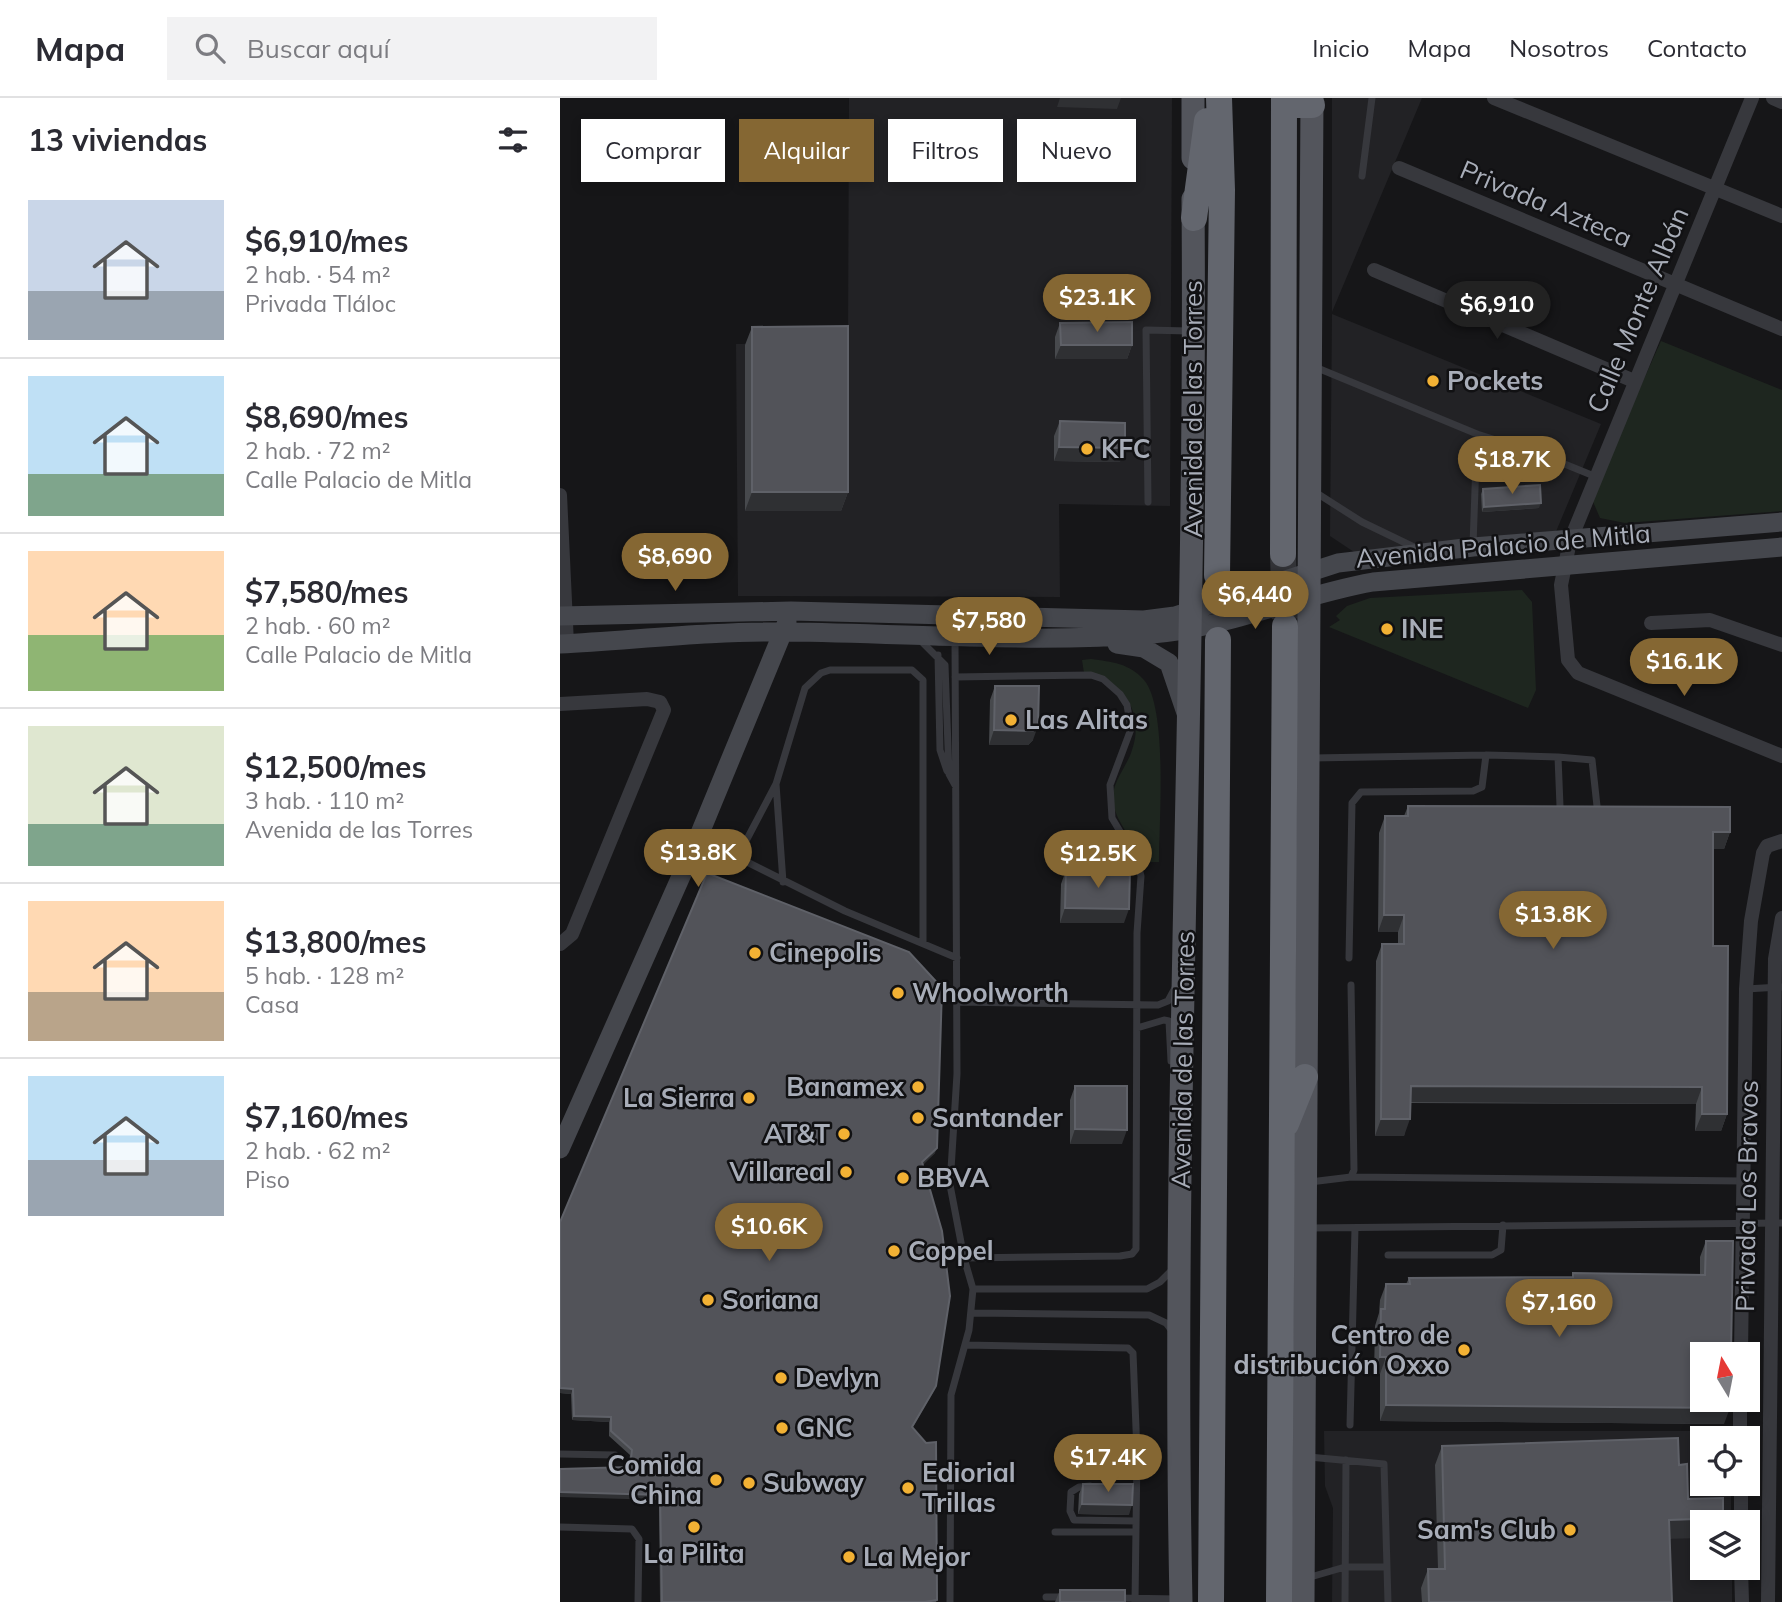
<!DOCTYPE html>
<html lang="es">
<meta charset="utf-8">
<style>
:root{--surface:#fff;--page:#f2f2f3;--text:#2b2b33;--muted:#7c7c81;--line:#e1e1e2;--accent:#856733}
body{margin:0;font-family:Mulish,sans-serif;background:var(--page);color:var(--text);height:100vh;display:flex;flex-direction:column;font-size:26px;white-space:nowrap}
*{box-sizing:border-box;margin:0}
p{font-size:23px;color:var(--muted)}
.icon{flex:none;width:38px;height:38px;fill:none;stroke:currentColor;stroke-width:2;stroke-linecap:round;stroke-linejoin:round}
.map{position:relative;flex:1;overflow:hidden}
.panel{display:flex;flex-direction:column;background:var(--surface);width:560px}
.panel>*{flex:none}
.banner{position:absolute;left:21px;top:21px;width:665px;height:63px;display:flex;gap:14px}
.needle{width:46px;rotate:350deg}
.fabs{position:absolute;left:1130px;top:1244px;display:grid;gap:14px}
.fabs a{display:grid;place-items:center;width:70px;height:70px;border-radius:0px;background:var(--surface);box-shadow:0 4px 10px #0003;font-size:35px}
.price{position:absolute;translate:-50% -60px;padding:0 16px;border-radius:24px;background:var(--accent);color:#fff;font-size:23px;line-height:46px;filter:drop-shadow(0 2px 4px #0008)}
.price::after{content:'';position:absolute;left:50%;top:42px;width:21px;height:16px;margin-left:-10px;background:inherit;clip-path:polygon(0 0,100% 0,50% 100%)}
.price.on{background:#222;color:#fff}
ul{padding:0;list-style:none}
li{display:flex;align-items:center;gap:21px;height:175px;padding:0 28px}
li+li{border-top:2px solid var(--line)}
li span{display:grid;place-items:center;flex:none;width:196px;height:140px;border-radius:0px;color:#555}
li>.icon{margin-inline-start:auto}
span .icon{width:84px;height:84px;fill:#fffc;stroke-width:1}
li b{font-size:30px}
h2{display:flex;justify-content:space-between;align-items:center;height:84px;padding:0 28px;font-size:30px}
.chip{padding:0 24px;border-radius:0px;background:var(--surface);box-shadow:0 4px 10px #0003;font-size:24px;line-height:63px}
.chip.on{background:var(--accent);color:#fff}
header{display:flex;align-items:center;gap:42px;box-sizing:border-box;height:98px;padding:0 35px;background:var(--surface);border-bottom:2px solid var(--line)}
header strong{font-size:33px}
nav{display:flex;gap:38px;margin-inline-start:auto;font-size:24px}
.search{width:490px;height:63px;background:var(--page);display:flex;align-items:center;gap:18px;box-sizing:border-box;padding:0 24px;border-radius:0px;color:var(--muted);font-size:26px}
main{display:flex;flex:1;min-height:0}
.map>svg:first-child{display:block}
.built{fill:#222225}
.green{fill:#1e261f}
.lines{fill:none;stroke-linecap:round;stroke-linejoin:round}
.highway-tunnel{stroke:#333438;stroke-width:26;stroke-dasharray:26 13;stroke-linecap:butt}
.lane{stroke:#37383d;stroke-width:7}
.street{stroke:#37383d;stroke-width:14}
.secondary{stroke:#45474d;stroke-width:19}
.primary{stroke:#53555c;stroke-width:23}
.highway{stroke:#63666e;stroke-width:26}
.wall{fill:#47494d}
.shaded-wall{fill:#2f3033}
.building{fill:#525359;stroke:#5f6168;stroke-width:2}
.poi-dot{fill:#f2b134;stroke:#111113;stroke-width:2.5}
.labels{text-anchor:middle;stroke-width:5;stroke-linejoin:round;paint-order:stroke}
.street-label{font-size:26px;fill:#a8adb8;stroke:#111113}
.poi-label{font-size:26px;font-weight:bold;fill:#a8adb8;stroke:#111113;text-anchor:start}
</style>
<header>
<strong>Mapa</strong>
<div class="search"><svg class="icon" aria-label="search" viewBox="0 0 24 24"><circle cx="10" cy="10" r="6"/><path d="M15 15l6 6"/></svg>Buscar aquí</div>
<nav><a>Inicio</a><a>Mapa</a><a>Nosotros</a><a>Contacto</a></nav>
</header>
<main>
<section class="panel">
<h2>13 viviendas<svg class="icon" aria-label="filters" viewBox="0 0 24 24"><path d="M4 7h16M4 17h16"/><circle cx="9" cy="7" r="2"/><circle cx="15" cy="17" r="2"/></svg></h2>
<ul>
<li><span style="background:linear-gradient(#c9d6e8 65%,#9aa5b1 0)"><svg class="icon" aria-label="home" viewBox="0 0 24 24"><path d="M3 11l9-7 9 7M6 9v11h12V9"/></svg></span><div><b>$6,910/mes</b><p>2 hab. · 54 m²</p><p>Privada Tláloc</p></div></li>
<li><span style="background:linear-gradient(#bfe0f5 70%,#7fa58c 0)"><svg class="icon" aria-label="home" viewBox="0 0 24 24"><path d="M3 11l9-7 9 7M6 9v11h12V9"/></svg></span><div><b>$8,690/mes</b><p>2 hab. · 72 m²</p><p>Calle Palacio de Mitla</p></div></li>
<li><span style="background:linear-gradient(#ffd9b3 60%,#8fb573 0)"><svg class="icon" aria-label="home" viewBox="0 0 24 24"><path d="M3 11l9-7 9 7M6 9v11h12V9"/></svg></span><div><b>$7,580/mes</b><p>2 hab. · 60 m²</p><p>Calle Palacio de Mitla</p></div></li>
<li><span style="background:linear-gradient(#dfe7d0 70%,#7fa58c 0)"><svg class="icon" aria-label="home" viewBox="0 0 24 24"><path d="M3 11l9-7 9 7M6 9v11h12V9"/></svg></span><div><b>$12,500/mes</b><p>3 hab. · 110 m²</p><p>Avenida de las Torres</p></div></li>
<li><span style="background:linear-gradient(#ffd9b3 65%,#b9a48a 0)"><svg class="icon" aria-label="home" viewBox="0 0 24 24"><path d="M3 11l9-7 9 7M6 9v11h12V9"/></svg></span><div><b>$13,800/mes</b><p>5 hab. · 128 m²</p><p>Casa</p></div></li>
<li><span style="background:linear-gradient(#bfe0f5 60%,#9aa5b1 0)"><svg class="icon" aria-label="home" viewBox="0 0 24 24"><path d="M3 11l9-7 9 7M6 9v11h12V9"/></svg></span><div><b>$7,160/mes</b><p>2 hab. · 62 m²</p><p>Piso</p></div></li>
</ul>
</section>
<div class="map">
<svg width="1222" height="1504" viewBox="0 0 1222 1504">
<rect width="100%" height="100%" fill="#161618"/>
<path class="built" d="M289,0H612L610,408L499,406L500,499L178,498L176,246L288,245Z
M772,0H862L772,214Z
M772,216L1041,326L995,436L794,454L770,438Z
M764,1333H1170V1340H1143V1386H1171V1424H1143V1470H1172V1504H772L773,1410L765,1388Z"/>
<path class="green" d="M1101,243L1222,292V413L1065,425L1040,420L1031,399Z
M962,492L972,504L976,592L968,610L769,529L780,522L776,518L787,508L810,500Z
M531,561C552,564 569,565 584,582C608,610 599,725 599,764H584C575,741 552,723 553,697C554,682 568,666 572,652C585,615 563,580 524,575L522,562Z"/>
<g class="lines">
<path class="highway-tunnel" d="M723,456L725,528"/>
<path class="lane" d="M802,78L812,0
M755,269L917,336L980,356L1034,378
M755,394L802,424L858,451
M588,404L586,232L629,233
M913,447L917,336
M361,543L385,567L389,676L395,687
M378,557L380,652L387,673
M395,579L531,577L543,581L560,596L567,607L571,631L550,687L552,720L577,762L581,778L577,835L576,1151L572,1156L560,1158L404,1160
M998,659L1032,662L1037,708
M752,660L926,657
M139,740L285,813L397,860
M177,760L216,686
M223,784L216,686L245,590L261,575L270,572H352L363,582V845
M789,860L792,705L801,694L913,693L922,689L926,657L998,659L1000,708
M1186,891L1222,889
M397,904L598,907L608,903L615,890
M577,930L604,922L609,923L611,963
M791,1079L1183,1083
M750,1084L791,1079L794,1072L791,887
M750,1130L1222,1125
M828,1157H932L941,1152L943,1127
M413,1191H587L600,1184L612,1172
M412,1215L589,1217L606,1225L612,1233
M405,1247L568,1250L573,1255L577,1355L575,1504
M790,1327L795,1130
M0,1356L55,1357
M749,1359L824,1366L828,1504
M530,1388L519,1389L511,1394L510,1413L514,1422L576,1423
M0,1429L72,1431L79,1441L78,1504
M495,1434H576
M747,1480L785,1469H827
M486,1499H507
M557,1500L619,1501
M390,1504L391,1297L409,1232L413,1191L404,1160L390,1087L397,976L395,541
M785,1504L786,1362"/>
<path class="street" d="M934,0L1222,118
M1192,0L1010,443L1001,487L1008,562L1018,575L1222,658
M1213,0L1222,4
M839,70L1222,231
M814,172L1074,283
M0,397L7,546
M1091,525L1150,522L1222,547
M0,606L87,601L100,604L104,612L12,836L0,846
M1181,1256L1186,891L1191,823L1203,755L1207,748L1222,743
M1180,1302V1340
M1181,1386V1424
M1181,1470L1182,1504
M1208,1504L1215,861L1222,820"/>
<path class="secondary" d="M0,518L231,513L584,522L615,518L778,465L913,449L1222,424
M0,546C75,542 152,533 227,534C349,535 471,546 592,536C667,530 739,497 813,484L1222,449
M557,546L584,550L609,565L626,615
M0,1051L138,740L227,524"/>
<path class="primary" d="M633,0V60
M621,1504C611,1036 637,569 633,101
M743,1504L752,0"/>
<path class="highway" d="M724,7H752
M634,120L647,23
M723,456L724,0
M657,477L662,92L659,0
M726,1026L745,979
M651,1504L658,542
M719,1504L725,528"/>
</g>
<path class="wall" d="M500,225L572,247L567,261H495V239Z
M192,229L288,394L281,413H185V247Z
M500,323L560,364L494,363V338Z
M923,391L979,410L922,414L921,396Z
M435,588L473,642L468,647H429L430,602Z
M848,708L1170,734L1164,751H1153V848L1167,1016L1161,1033H1135L1136,1006L851,1005L844,1038H815L816,863L822,846H838V834H818L819,735L825,718H844Z
M506,772L564,825H500L501,786Z
M515,988L562,1046H510V1002Z
M375,1055L363,1066L376,1288L352,1330L377,1502L376,1504H100L99,1402L68,1369L70,1357L49,1338V1324L12,1322L11,1296L0,1295V1124Z
M1146,1143L1164,1326L820,1323V1276H814L815,1228L819,1215L820,1202L826,1186H846L849,1180L1012,1179L1013,1175L1140,1177V1159Z
M882,1348L1119,1367L1128,1401L1163,1420L1162,1424H1143L1110,1441L1112,1504H862L861,1490L868,1471H878L875,1367Z
M523,1386L569,1417L518,1416L519,1396Z
M500,1492L565,1504H495Z"/>
<path class="shaded-wall" d="M500,0H561L557,11L497,9Z
M501,247H572L567,261H495Z
M499,349L565,350L560,364L494,363Z
M192,394H288L281,413H185Z
M981,405L979,410L922,414L924,409Z
M478,628L473,642L468,647H429L434,632Z
M1153,734H1170L1164,751H1147Z
M505,810L569,811L564,825H500Z
M824,817H844L838,834H818Z
M851,988L1142,989L1136,1006L845,1004Z
M1142,1016H1167L1161,1033H1135Z
M821,1021H850L844,1038H815Z
M515,1031L567,1032L562,1046H510Z
M377,1050L375,1055L361,1069L362,1064Z
M820,1259H826L820,1276H814Z
M376,1288L374,1293L350,1334L352,1329Z
M0,1290L13,1291L11,1296L0,1295Z
M826,1307L1170,1310L1164,1326L820,1323Z
M14,1318L51,1319L49,1324L12,1322Z
M0,1394L100,1397L99,1402L0,1399Z
M522,1406L572,1407L569,1417L518,1416Z
M1163,1420L1162,1424H1143V1440L1102,1441L1109,1422Z"/>
<path class="building" d="M572,224V247H501L500,225Z
M288,228V394H192V229Z
M500,323L565,325V350L499,349Z
M980,387L981,405L924,409L923,391Z
M435,588H479L478,628L473,633L434,632Z
M848,708L1170,709V734H1153V848H1168L1167,1016H1142V989L851,988L850,1021H821L822,846H844V817H824L825,718H848Z
M506,772L570,773L569,811L505,810Z
M147,775L349,854L382,890L377,1050L362,1064L382,1133L390,1198L376,1288L352,1329L366,1345L376,1344L377,1502L365,1504H102L100,1397L0,1394V1371L70,1369L72,1352L51,1333V1319L14,1318L13,1291L0,1290V1124Z
M515,988H567V1032L515,1031Z
M1146,1143H1173L1171,1256H1143V1302H1170V1310L826,1307V1259H820L821,1211H825L826,1186H850L849,1180L1013,1179V1175L1145,1177Z
M1118,1340L1119,1367L1127,1366L1128,1401L1163,1400V1420L1109,1422L1112,1504H869L868,1471H885L882,1348Z
M523,1386H573L572,1407L522,1406Z
M500,1492H565V1504H500Z"/>
<g class="poi-dot">
<circle cx="873" cy="283" r="7"/>
<circle cx="527" cy="351" r="7"/>
<circle cx="827" cy="531" r="7"/>
<circle cx="451" cy="622" r="7"/>
<circle cx="195" cy="855" r="7"/>
<circle cx="338" cy="895" r="7"/>
<circle cx="358" cy="989" r="7"/>
<circle cx="189" cy="1000" r="7"/>
<circle cx="358" cy="1020" r="7"/>
<circle cx="284" cy="1036" r="7"/>
<circle cx="286" cy="1074" r="7"/>
<circle cx="343" cy="1080" r="7"/>
<circle cx="334" cy="1153" r="7"/>
<circle cx="148" cy="1202" r="7"/>
<circle cx="904" cy="1252" r="7"/>
<circle cx="221" cy="1280" r="7"/>
<circle cx="222" cy="1330" r="7"/>
<circle cx="156" cy="1382" r="7"/>
<circle cx="189" cy="1385" r="7"/>
<circle cx="348" cy="1390" r="7"/>
<circle cx="134" cy="1429" r="7"/>
<circle cx="1010" cy="1432" r="7"/>
<circle cx="289" cy="1459" r="7"/>
</g>
<g class="labels">
<g class="street-label">
<text transform="translate(986 106) rotate(23)" y="9">Privada Azteca</text>
<text transform="translate(1078 212) rotate(-67)" y="9">Calle Monte Albán</text>
<text transform="translate(633 311) rotate(-90)" y="9">Avenida de las Torres</text>
<text transform="translate(943 448) rotate(-5)" y="9">Avenida Palacio de Mitla</text>
<text transform="translate(623 962) rotate(-89)" y="9">Avenida de las Torres</text>
<text transform="translate(1187 1098) rotate(-89)" y="9">Privada Los Bravos</text>
</g>
<g class="poi-label">
<text x="887" y="292">Pockets</text>
<text x="541" y="360">KFC</text>
<text x="841" y="540">INE</text>
<text x="465" y="631">Las Alitas</text>
<text x="209" y="864">Cinepolis</text>
<text x="352" y="904">Whoolworth</text>
<text x="344" y="998" text-anchor="end">Banamex</text>
<text x="175" y="1009" text-anchor="end">La Sierra</text>
<text x="372" y="1029">Santander</text>
<text x="270" y="1045" text-anchor="end">AT&amp;T</text>
<text x="272" y="1083" text-anchor="end">Villareal</text>
<text x="357" y="1089">BBVA</text>
<text x="348" y="1162">Coppel</text>
<text x="162" y="1211">Soriana</text>
<text x="890" y="1246" text-anchor="end">Centro de<tspan x="890" dy="30">distribución Oxxo</tspan></text>
<text x="235" y="1289">Devlyn</text>
<text x="236" y="1339">GNC</text>
<text x="142" y="1376" text-anchor="end">Comida<tspan x="142" dy="30">China</tspan></text>
<text x="362" y="1384">Ediorial<tspan x="362" dy="30">Trillas</tspan></text>
<text x="203" y="1394">Subway</text>
<text x="996" y="1441" text-anchor="end">Sam's Club</text>
<text x="134" y="1465" text-anchor="middle">La Pilita</text>
<text x="303" y="1468">La Mejor</text>
</g>
</g>
</svg>
<div class="fabs">
<a><svg class="needle" viewBox="-14 -14 28 28"><path d="M0-13l5 13h-10z" fill="#e53935"/><path d="M0 13l5-13h-10z" fill="#7c7c81"/></svg></a>
<a><svg class="icon" aria-label="locate" viewBox="0 0 24 24"><circle cx="12" cy="12" r="6"/><path d="M12 2v4M12 18v4M2 12h4M18 12h4"/></svg></a>
<a><svg class="icon" aria-label="layers" viewBox="0 0 24 24"><path d="M12 4l9 5-9 5-9-5zM3 14l9 5 9-5"/></svg></a>
</div>
<b class="price" style="left:537px;top:236px">$23.1K</b>
<b class="price on" style="left:937px;top:243px">$6,910</b>
<b class="price" style="left:952px;top:398px">$18.7K</b>
<b class="price" style="left:115px;top:495px">$8,690</b>
<b class="price" style="left:695px;top:533px">$6,440</b>
<b class="price" style="left:429px;top:559px">$7,580</b>
<b class="price" style="left:1124px;top:600px">$16.1K</b>
<b class="price" style="left:138px;top:791px">$13.8K</b>
<b class="price" style="left:538px;top:792px">$12.5K</b>
<b class="price" style="left:993px;top:853px">$13.8K</b>
<b class="price" style="left:209px;top:1165px">$10.6K</b>
<b class="price" style="left:999px;top:1241px">$7,160</b>
<b class="price" style="left:548px;top:1396px">$17.4K</b>
<div class="banner">
<a class="chip">Comprar</a>
<a class="chip on">Alquilar</a>
<a class="chip">Filtros</a>
<a class="chip">Nuevo</a>
</div>
</div>
</main>
